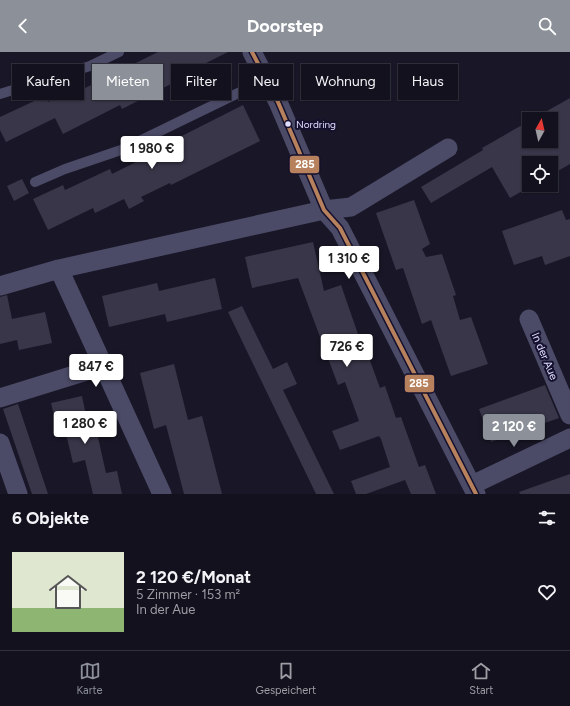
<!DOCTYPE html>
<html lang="de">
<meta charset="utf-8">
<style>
:root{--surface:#13111d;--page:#201f2a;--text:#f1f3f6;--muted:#9d9da4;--line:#32313b;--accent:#8c9099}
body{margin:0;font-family:Figtree,sans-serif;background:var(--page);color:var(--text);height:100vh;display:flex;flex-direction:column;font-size:15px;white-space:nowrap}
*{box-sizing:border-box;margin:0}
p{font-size:13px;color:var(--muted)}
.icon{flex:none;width:22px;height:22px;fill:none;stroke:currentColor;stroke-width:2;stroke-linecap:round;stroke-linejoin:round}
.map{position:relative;height:442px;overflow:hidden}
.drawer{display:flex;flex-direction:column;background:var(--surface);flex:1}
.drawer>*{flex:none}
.top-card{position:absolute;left:12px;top:12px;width:546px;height:36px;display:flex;gap:8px}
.needle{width:26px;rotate:8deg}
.buttons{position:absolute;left:522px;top:60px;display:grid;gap:8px}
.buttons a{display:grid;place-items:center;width:36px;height:36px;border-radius:0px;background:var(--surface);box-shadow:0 1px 3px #0004,0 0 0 1px var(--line);font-size:20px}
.price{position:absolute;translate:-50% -34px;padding:0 9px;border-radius:4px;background:#fff;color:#222;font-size:13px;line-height:26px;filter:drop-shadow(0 1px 2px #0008)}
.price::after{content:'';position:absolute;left:50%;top:24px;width:12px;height:9px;margin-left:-6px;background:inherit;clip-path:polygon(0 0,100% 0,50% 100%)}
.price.selected{background:var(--accent);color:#fff}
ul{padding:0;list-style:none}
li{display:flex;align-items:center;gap:12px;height:100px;padding:0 12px}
li span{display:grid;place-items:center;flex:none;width:112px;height:80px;border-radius:0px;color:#555}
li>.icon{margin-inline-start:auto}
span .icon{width:48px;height:48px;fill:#fffc;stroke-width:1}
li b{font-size:17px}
h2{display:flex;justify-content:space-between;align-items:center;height:48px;padding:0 12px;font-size:17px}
.pill{padding:0 14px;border-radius:0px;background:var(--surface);box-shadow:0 1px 3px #0004,0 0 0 1px var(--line);font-size:14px;line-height:36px}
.pill.selected{background:var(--accent);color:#fff}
header{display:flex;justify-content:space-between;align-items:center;height:52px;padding:0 12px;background:var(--accent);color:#fff;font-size:18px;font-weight:700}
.tab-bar{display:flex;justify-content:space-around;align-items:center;height:56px;border-top:1px solid var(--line);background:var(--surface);font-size:11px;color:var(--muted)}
.tab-bar a{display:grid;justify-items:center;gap:2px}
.tab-bar .selected{color:var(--accent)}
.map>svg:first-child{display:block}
.building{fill:#383648}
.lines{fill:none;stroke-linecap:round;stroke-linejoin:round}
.lane{stroke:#4b4b68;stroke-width:10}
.street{stroke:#4b4b68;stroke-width:19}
.bus-1-casing{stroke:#14102e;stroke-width:7}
.bus-1{stroke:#b6815c;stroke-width:4}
.bus-dot{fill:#e0ddff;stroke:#14102e;stroke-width:1.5}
.labels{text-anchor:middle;stroke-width:4;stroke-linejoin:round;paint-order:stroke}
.bus-label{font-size:10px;fill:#e0ddff;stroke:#14102e;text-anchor:start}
.street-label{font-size:11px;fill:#e0ddff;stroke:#14102e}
.line-badge{stroke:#14102e;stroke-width:1.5}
.badge-label{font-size:11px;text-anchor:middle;font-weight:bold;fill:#fff}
</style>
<header><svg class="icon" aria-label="back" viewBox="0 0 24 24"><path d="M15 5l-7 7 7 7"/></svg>Doorstep<svg class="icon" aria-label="search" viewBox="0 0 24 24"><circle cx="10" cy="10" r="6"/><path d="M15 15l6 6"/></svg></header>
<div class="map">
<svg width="570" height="442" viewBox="0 0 570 442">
<rect width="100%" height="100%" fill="#191727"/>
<path class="building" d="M158,0H228L202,13L206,22L176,37L173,31L122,57L120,53L63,82L55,66L6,90L0,78V65L45,44L48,50L81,34L83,37Z
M570,46V112L551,123V111H529V133H533L510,146L492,115L431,151L421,135L483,98L482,96L529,69V89H551V67H533Z
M243,53L260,89L171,133L170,131L141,145L144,149L129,157L124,147L95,161L93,156L48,178L33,147L63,133L65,138L110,117L112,122L170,93L168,91Z
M22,127L29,141L14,149L7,134Z
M414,148L430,192L422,197L426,205L442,202L456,243L453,244L460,268L471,265L488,312L451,324L431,268L422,272L403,216L396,218L376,161Z
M562,158L566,168L570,167V204L545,213L542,204L514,213L502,179Z
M313,190L324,239L341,233L359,285L361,284L380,336L385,334L396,366L401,365L419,415L425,413L436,442H411L405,428L366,442H356L351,429L390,415L381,387L379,384L340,398L332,379L359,369L345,330L338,333L298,226L252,236L245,205Z
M215,226L222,257L167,270L165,262L109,275L102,244L157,231L159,239Z
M7,243L12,267L45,260L52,291L19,298L17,288L0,292V245Z
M242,254L273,317L287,310L297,332L283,338L334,442H316L228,260Z
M174,312L188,368L202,364L222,442H184L166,373L154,377L140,321Z
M545,333L559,366L491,390L479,357Z
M82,344L88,373L95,372L106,421L117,419L122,442H93L85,408L73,411L65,378L58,380L51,351Z
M18,352L48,442H32L19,404L3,357Z
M570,422V442H520L519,440Z"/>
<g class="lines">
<path class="lane" d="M0,42L90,14L119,0
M35,130L65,117L121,98L267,27"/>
<path class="street" d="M252,0L278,50L324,158L340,176L476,442
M59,217L162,442
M0,234L59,217L324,158L351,155L448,96
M529,267L570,363
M0,346L103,314
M0,391L18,442
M472,433L570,386"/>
<defs>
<path id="bus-1" d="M252,0L278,50L324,158L340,176L476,442"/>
</defs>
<use href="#bus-1" class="bus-1-casing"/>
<use href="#bus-1" class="bus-1"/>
</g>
<circle class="bus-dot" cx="288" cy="72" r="3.5"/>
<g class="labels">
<g class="bus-label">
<text x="296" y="76">Nordring</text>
</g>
<g class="street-label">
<text transform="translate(545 304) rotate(67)" y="4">In der Aue</text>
</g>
</g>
<g class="line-badge">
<rect x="289" y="103" width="31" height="19" rx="4" fill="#b6815c"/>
<rect x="404" y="322" width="31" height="19" rx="4" fill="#b6815c"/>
</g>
<g class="badge-label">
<text x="305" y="116">285</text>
<text x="419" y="335">285</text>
</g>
</svg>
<div class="buttons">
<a><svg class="needle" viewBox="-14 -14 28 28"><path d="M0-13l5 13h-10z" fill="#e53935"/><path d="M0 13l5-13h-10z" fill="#9d9da4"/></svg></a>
<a><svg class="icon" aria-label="locate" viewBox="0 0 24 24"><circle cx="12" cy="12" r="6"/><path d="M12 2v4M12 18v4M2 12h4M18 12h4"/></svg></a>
</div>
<b class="price" style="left:152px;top:118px">1 980 €</b>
<b class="price" style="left:349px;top:228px">1 310 €</b>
<b class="price" style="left:347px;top:316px">726 €</b>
<b class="price" style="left:96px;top:336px">847 €</b>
<b class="price" style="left:85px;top:393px">1 280 €</b>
<b class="price selected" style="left:514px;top:396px">2 120 €</b>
<div class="top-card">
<a class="pill">Kaufen</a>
<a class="pill selected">Mieten</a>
<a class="pill">Filter</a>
<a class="pill">Neu</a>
<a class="pill">Wohnung</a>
<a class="pill">Haus</a>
</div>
</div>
<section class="drawer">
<h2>6 Objekte<svg class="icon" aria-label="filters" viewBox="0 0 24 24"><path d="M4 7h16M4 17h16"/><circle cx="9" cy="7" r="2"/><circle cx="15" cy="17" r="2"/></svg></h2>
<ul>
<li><span style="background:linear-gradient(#dfe7d0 70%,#8fb573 0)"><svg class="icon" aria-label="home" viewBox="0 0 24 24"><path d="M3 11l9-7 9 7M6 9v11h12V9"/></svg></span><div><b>2 120 €/Monat</b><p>5 Zimmer · 153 m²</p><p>In der Aue</p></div><svg class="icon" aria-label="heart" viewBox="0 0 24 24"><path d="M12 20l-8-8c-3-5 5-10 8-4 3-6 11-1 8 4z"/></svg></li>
</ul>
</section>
<nav class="tab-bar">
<a class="selected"><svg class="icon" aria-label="map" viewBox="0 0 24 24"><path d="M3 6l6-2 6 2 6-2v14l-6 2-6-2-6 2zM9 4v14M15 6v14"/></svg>Karte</a>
<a><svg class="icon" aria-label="saved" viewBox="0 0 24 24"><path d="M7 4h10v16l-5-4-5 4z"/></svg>Gespeichert</a>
<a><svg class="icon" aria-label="home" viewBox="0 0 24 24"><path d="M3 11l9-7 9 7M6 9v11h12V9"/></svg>Start</a>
</nav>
